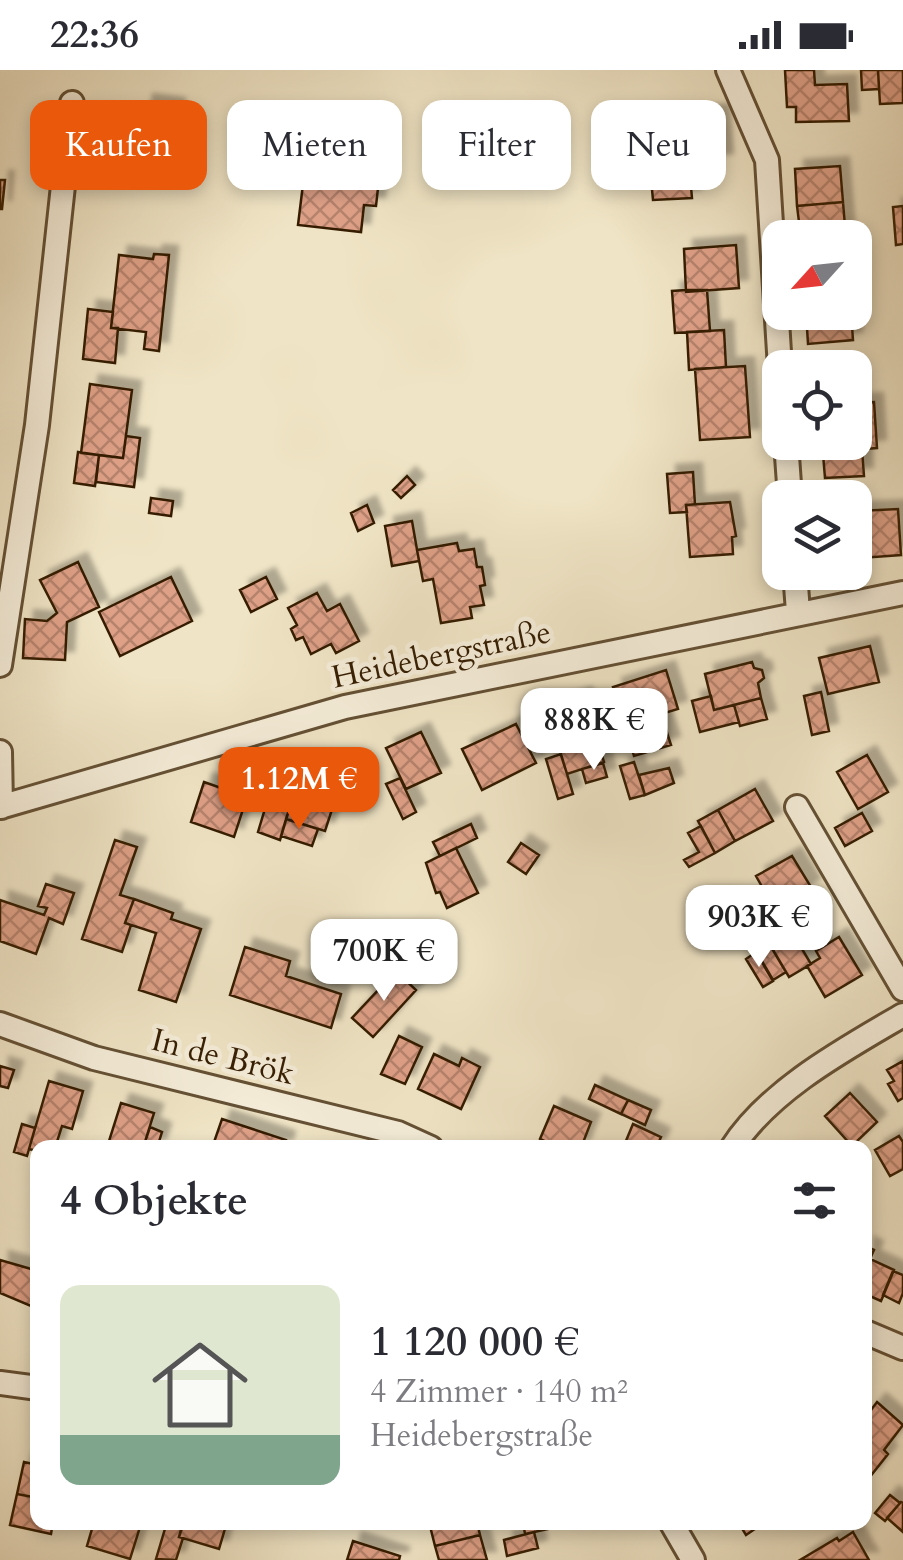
<!DOCTYPE html>
<html lang="de">
<meta charset="utf-8">
<style>
:root{--surface:#fff;--page:#f2f2f3;--text:#2b2b33;--muted:#7c7c81;--accent:#ea580c}
body{margin:0;font-family:Cardo,serif;background:var(--page);color:var(--text);height:100vh;display:flex;flex-direction:column;font-size:38px;white-space:nowrap}
*{box-sizing:border-box;margin:0}
p{font-size:32px;color:var(--muted)}
.icon{flex:none;width:55px;height:55px;fill:none;stroke:currentColor;stroke-width:2;stroke-linecap:round;stroke-linejoin:round}
.map{position:relative;flex:1;overflow:hidden}
.side{position:absolute;left:30px;top:1070px;width:842px;height:390px;display:flex;flex-direction:column;background:var(--surface);border-radius:20px;box-shadow:0 5px 15px #0003}
.side>*{flex:none}
.hud{position:absolute;left:30px;top:30px;width:845px;height:90px;display:flex;gap:20px}
.needle{width:65px;rotate:243deg}
.fabs{position:absolute;left:762px;top:150px;display:grid;gap:20px}
.fabs a{display:grid;place-items:center;width:110px;height:110px;border-radius:20px;background:var(--surface);box-shadow:0 5px 15px #0003;font-size:50px}
.price{position:absolute;translate:-50% -85px;padding:0 22px;border-radius:20px;background:#fff;color:#222;font-size:32px;line-height:65px;filter:drop-shadow(0 2px 5px #0008)}
.price::after{content:'';position:absolute;left:50%;top:60px;width:30px;height:22px;margin-left:-15px;background:inherit;clip-path:polygon(0 0,100% 0,50% 100%)}
.price.active{background:var(--accent);color:#fff}
ul{padding:0;list-style:none}
li{display:flex;align-items:center;gap:30px;height:250px;padding:0 30px}
li span{display:grid;place-items:center;flex:none;width:280px;height:200px;border-radius:20px;color:#555}
li>.icon{margin-inline-start:auto}
span .icon{width:120px;height:120px;fill:#fffc;stroke-width:1}
li b{font-size:42px}
h2{display:flex;justify-content:space-between;align-items:center;height:120px;padding:0 30px;font-size:42px}
.pill{padding:0 35px;border-radius:20px;background:var(--surface);box-shadow:0 5px 15px #0003;font-size:35px;line-height:90px}
.pill.active{background:var(--accent);color:#fff}
.status{display:flex;justify-content:space-between;align-items:center;height:70px;padding:0 50px;background:var(--surface);direction:ltr}
.status svg{height:28px;fill:currentColor}
.map>svg:first-child{display:block}
.building{fill:url(#building-cross-hatch);stroke:#361e03;stroke-width:2.5;filter:url(#shadow)}
.lines{fill:none;stroke-linecap:round;stroke-linejoin:round}
.minor-casing{stroke:#645034;stroke-width:28}
.minor{stroke:#f5edd9;stroke-width:22}
.labels{text-anchor:middle;stroke-width:9;stroke-linejoin:round;paint-order:stroke}
.street-label{font-size:32px;fill:#361e03;stroke:#f5edd9}
</style>
<div class="status"><b>22:36</b><svg viewBox="0 0 49 12"><path d="M0 12V9h3v3zM5 12V6h3v6zM10 12V3h3v9zM15 12V0h3v12zM26 1h20v11H26zM47 4h2v5h-2z"/></svg></div>
<div class="map">
<svg width="903" height="1490" viewBox="0 0 903 1490">
<defs>
<pattern id="building-cross-hatch" width="8" height="8" patternUnits="userSpaceOnUse" patternTransform="scale(2.5)"><rect width="8" height="8" fill="#dea087"/><path d="M0 0l8 8M0 8l8-8" fill="none" stroke="#b5826c"/></pattern>
<filter id="shadow"><feDropShadow dx="9" dy="-9" stdDeviation="2.5" flood-color="#0004"/></filter>
</defs>
<rect width="100%" height="100%" fill="#efe4c5"/>
<filter id="stains"><feTurbulence type="fractalNoise" baseFrequency=".002" numOctaves="4"/><feColorMatrix values="0 0 0 0 .2 0 0 0 0 .09 0 0 0 0 .02 0 0 0 .5 -.17"/></filter>
<radialGradient id="worn" r=".72"><stop offset=".6" stop-color="#630" stop-opacity="0"/><stop offset="1" stop-color="#630" stop-opacity=".3"/></radialGradient>
<path class="building" d="M785,0H814L815,15L847,14L849,51L796,52V37H787Z
M861,0H878L879,19L862,20Z
M878,0H903V33L880,34Z
M144,33L176,37L173,59L141,55Z
M720,43L724,92L675,96L670,47Z
M122,52L162,58L155,111L115,105Z
M329,58L384,65L376,136L364,135L361,162L298,155L303,114L322,116Z
M689,95L692,128L653,130L650,98Z
M840,96L843,132L797,136L795,99Z
M0,110H5L2,139H0Z
M843,132L846,168H801L797,136Z
M903,136V174L896,175L893,137Z
M736,175L739,218L686,222L684,179Z
M154,184L169,185L159,281L144,279L146,262L111,258L119,185L153,189Z
M686,220H707L710,261L675,263L672,221Z
M88,239L113,242L111,258H118L115,293L83,289Z
M806,242H851L853,270L808,274Z
M724,260L726,297L689,300L687,262Z
M745,296L750,367L700,370L695,299Z
M90,314L132,320L123,388L81,383Z
M874,332L877,378L827,382V372H855V333Z
M126,366L140,368L134,417L96,412L99,385L123,388Z
M822,372H827V382L862,379L864,406L825,408Z
M78,382L99,385L95,416L74,413Z
M693,402L695,435H686L687,442L670,443L667,404Z
M407,406L415,415L401,428L393,420Z
M151,428L173,431L171,446L149,443Z
M730,432L736,466L732,467L733,484L690,487L686,435Z
M367,435L374,453L358,461L351,443Z
M898,439L901,485L861,488L858,441Z
M855,441H858L861,488H855Z
M412,451L419,491L392,496L385,456Z
M457,473L459,481L474,479L477,497H482L485,515L480,516L484,535L470,537L472,548L441,553L433,509L423,511L417,480Z
M78,492L99,537L67,552L65,590L23,588L25,549L47,551L57,543L40,510Z
M171,507L192,551L120,586L99,542Z
M266,507L277,529L251,542L240,520Z
M317,523L327,541L340,534L359,571L336,583L331,574L311,584L303,567L296,570L291,559L297,555L288,538Z
M870,576L879,612L828,624L819,588Z
M752,592L754,598L762,600L764,608L758,613L761,628L714,640L705,604Z
M666,600L678,639L661,644L671,675L634,686L613,617Z
M821,622L829,661L812,665L804,626Z
M583,626L604,692L567,704L546,638Z
M711,626L714,640L734,635L739,652L700,662L692,631Z
M761,628L767,649L740,656L734,635Z
M516,654L536,693L482,720L462,679Z
M421,662L441,703L406,719L386,678Z
M561,684L573,724L558,729L546,689Z
M867,685L888,722L858,739L837,702Z
M634,692L645,725L630,729L620,696Z
M603,693L607,707L586,713L582,699Z
M303,696L342,709L325,761L286,749Z
M669,698L674,713L645,725L639,705Z
M400,708L416,742L403,749L386,714Z
M204,712L247,727L234,767L191,752Z
M755,719L773,751L735,771L718,740Z
M267,732L289,740L280,770L258,762Z
M718,740L735,771L715,783L698,751Z
M862,743L872,761L845,776L835,758Z
M286,749L318,759L312,776L281,766Z
M471,754L477,768L440,786L433,772Z
M701,756L715,783L689,797L684,790L699,782L688,763Z
M115,770L137,777L120,825L134,829L125,853L131,855L122,882L82,869Z
M521,773L539,785L526,804L508,792Z
M456,778L478,823L447,838L440,822L436,823L426,793Z
M792,786L811,817L774,838L756,806Z
M46,814L74,823L63,854L49,848L36,884L0,871V830L44,845L47,838L38,836Z
M134,829L173,843L171,849L201,859L176,932L139,920L156,863L125,853Z
M755,850L786,902L773,910L742,857Z
M795,867L811,894L789,907L773,880Z
M839,867L862,905L825,927L807,896L820,888L816,881Z
M245,877L290,891L286,906L341,924L331,958L230,925Z
M756,882L773,911L763,917L746,889Z
M396,901L416,920L373,967L352,948Z
M399,966L422,977L405,1014L381,1004Z
M434,984L459,996L462,988L480,997L461,1039L418,1019Z
M903,991V1028L898,1031L888,1014L894,1011L887,1000Z
M0,996L14,1000L8,1018L0,1016Z
M49,1011L83,1021L72,1059L62,1056L55,1078H38V1081L29,1079Z
M595,1015L628,1030L621,1044L589,1029Z
M850,1023L877,1052L852,1076L825,1046Z
M628,1030L651,1040L645,1055L621,1044Z
M121,1033L154,1043L143,1078L109,1071Z
M554,1036L591,1052L581,1078H559L540,1069Z
M222,1049L286,1070L284,1078H212Z
M22,1054L35,1058L27,1086L14,1082Z
M633,1054L661,1067L656,1078H623Z
M150,1057L162,1062L157,1078H143Z
M899,1066L903,1072V1099L890,1106L875,1080Z
M865,1176L874,1180L870,1189L894,1200L881,1231L865,1224Z
M0,1190L38,1201L31,1236L0,1223Z
M893,1201L903,1205V1223L899,1233L883,1225Z
M877,1332L903,1355L884,1380L888,1384L869,1408L865,1405V1348Z
M24,1392L38,1395V1428L17,1424Z
M17,1424L38,1428V1452H53L51,1464L10,1455Z
M890,1425L900,1433L885,1451L875,1443Z
M901,1432L903,1433V1462L887,1448Z
M94,1452H127L140,1457L130,1489L87,1476Z
M167,1452L183,1455L179,1467L183,1468L176,1490L156,1489Z
M183,1452H227L219,1479L179,1467Z
M429,1452H477L480,1465L435,1476Z
M523,1452H571V1454L525,1464Z
M738,1452H765L746,1465Z
M534,1462L538,1478L507,1486L504,1470Z
M853,1462L869,1490H800L837,1468L839,1471Z
M480,1465L487,1490H439L435,1476Z
M353,1471L400,1486L399,1490H347Z"/>
<g class="lines">
<defs>
<path id="minor" d="M728,0L767,90L780,298
M786,372L790,428
M795,502L798,542
M0,595L37,355L72,33
M0,682L1,737
M0,737L345,637L903,523
M797,737L903,919
M0,954L94,988L398,1063L431,1078
M732,1078C769,1020 845,979 903,945
M865,1262L903,1278
M0,1313L38,1318
M671,1452L693,1490"/>
</defs>
<use href="#minor" class="minor-casing"/>
<use href="#minor" class="minor"/>
</g>
<g class="labels">
<g class="street-label">
<text transform="translate(441 584) rotate(-12)" y="11">Heidebergstraße</text>
<text transform="translate(223 986) rotate(14)" y="11">In de Brök</text>
</g>
</g>
<rect width="100%" height="100%" filter="url(#stains)"/>
<rect width="100%" height="100%" fill="url(#worn)"/>
</svg>
<div class="fabs">
<a><svg class="needle" viewBox="-14 -14 28 28"><path d="M0-13l5 13h-10z" fill="#e53935"/><path d="M0 13l5-13h-10z" fill="#7c7c81"/></svg></a>
<a><svg class="icon" aria-label="locate" viewBox="0 0 24 24"><circle cx="12" cy="12" r="6"/><path d="M12 2v4M12 18v4M2 12h4M18 12h4"/></svg></a>
<a><svg class="icon" aria-label="layers" viewBox="0 0 24 24"><path d="M12 4l9 5-9 5-9-5zM3 14l9 5 9-5"/></svg></a>
</div>
<b class="price" style="left:594px;top:703px">888K €</b>
<b class="price active" style="left:299px;top:762px">1.12M €</b>
<b class="price" style="left:759px;top:900px">903K €</b>
<b class="price" style="left:384px;top:934px">700K €</b>
<div class="hud">
<a class="pill active">Kaufen</a>
<a class="pill">Mieten</a>
<a class="pill">Filter</a>
<a class="pill">Neu</a>
</div>
<section class="side">
<h2>4 Objekte<svg class="icon" aria-label="filters" viewBox="0 0 24 24"><path d="M4 7h16M4 17h16"/><circle cx="9" cy="7" r="2"/><circle cx="15" cy="17" r="2"/></svg></h2>
<ul>
<li><span style="background:linear-gradient(#dfe7d0 75%,#7fa58c 0)"><svg class="icon" aria-label="home" viewBox="0 0 24 24"><path d="M3 11l9-7 9 7M6 9v11h12V9"/></svg></span><div><b>1 120 000 €</b><p>4 Zimmer · 140 m²</p><p>Heidebergstraße</p></div></li>
</ul>
</section>
</div>
